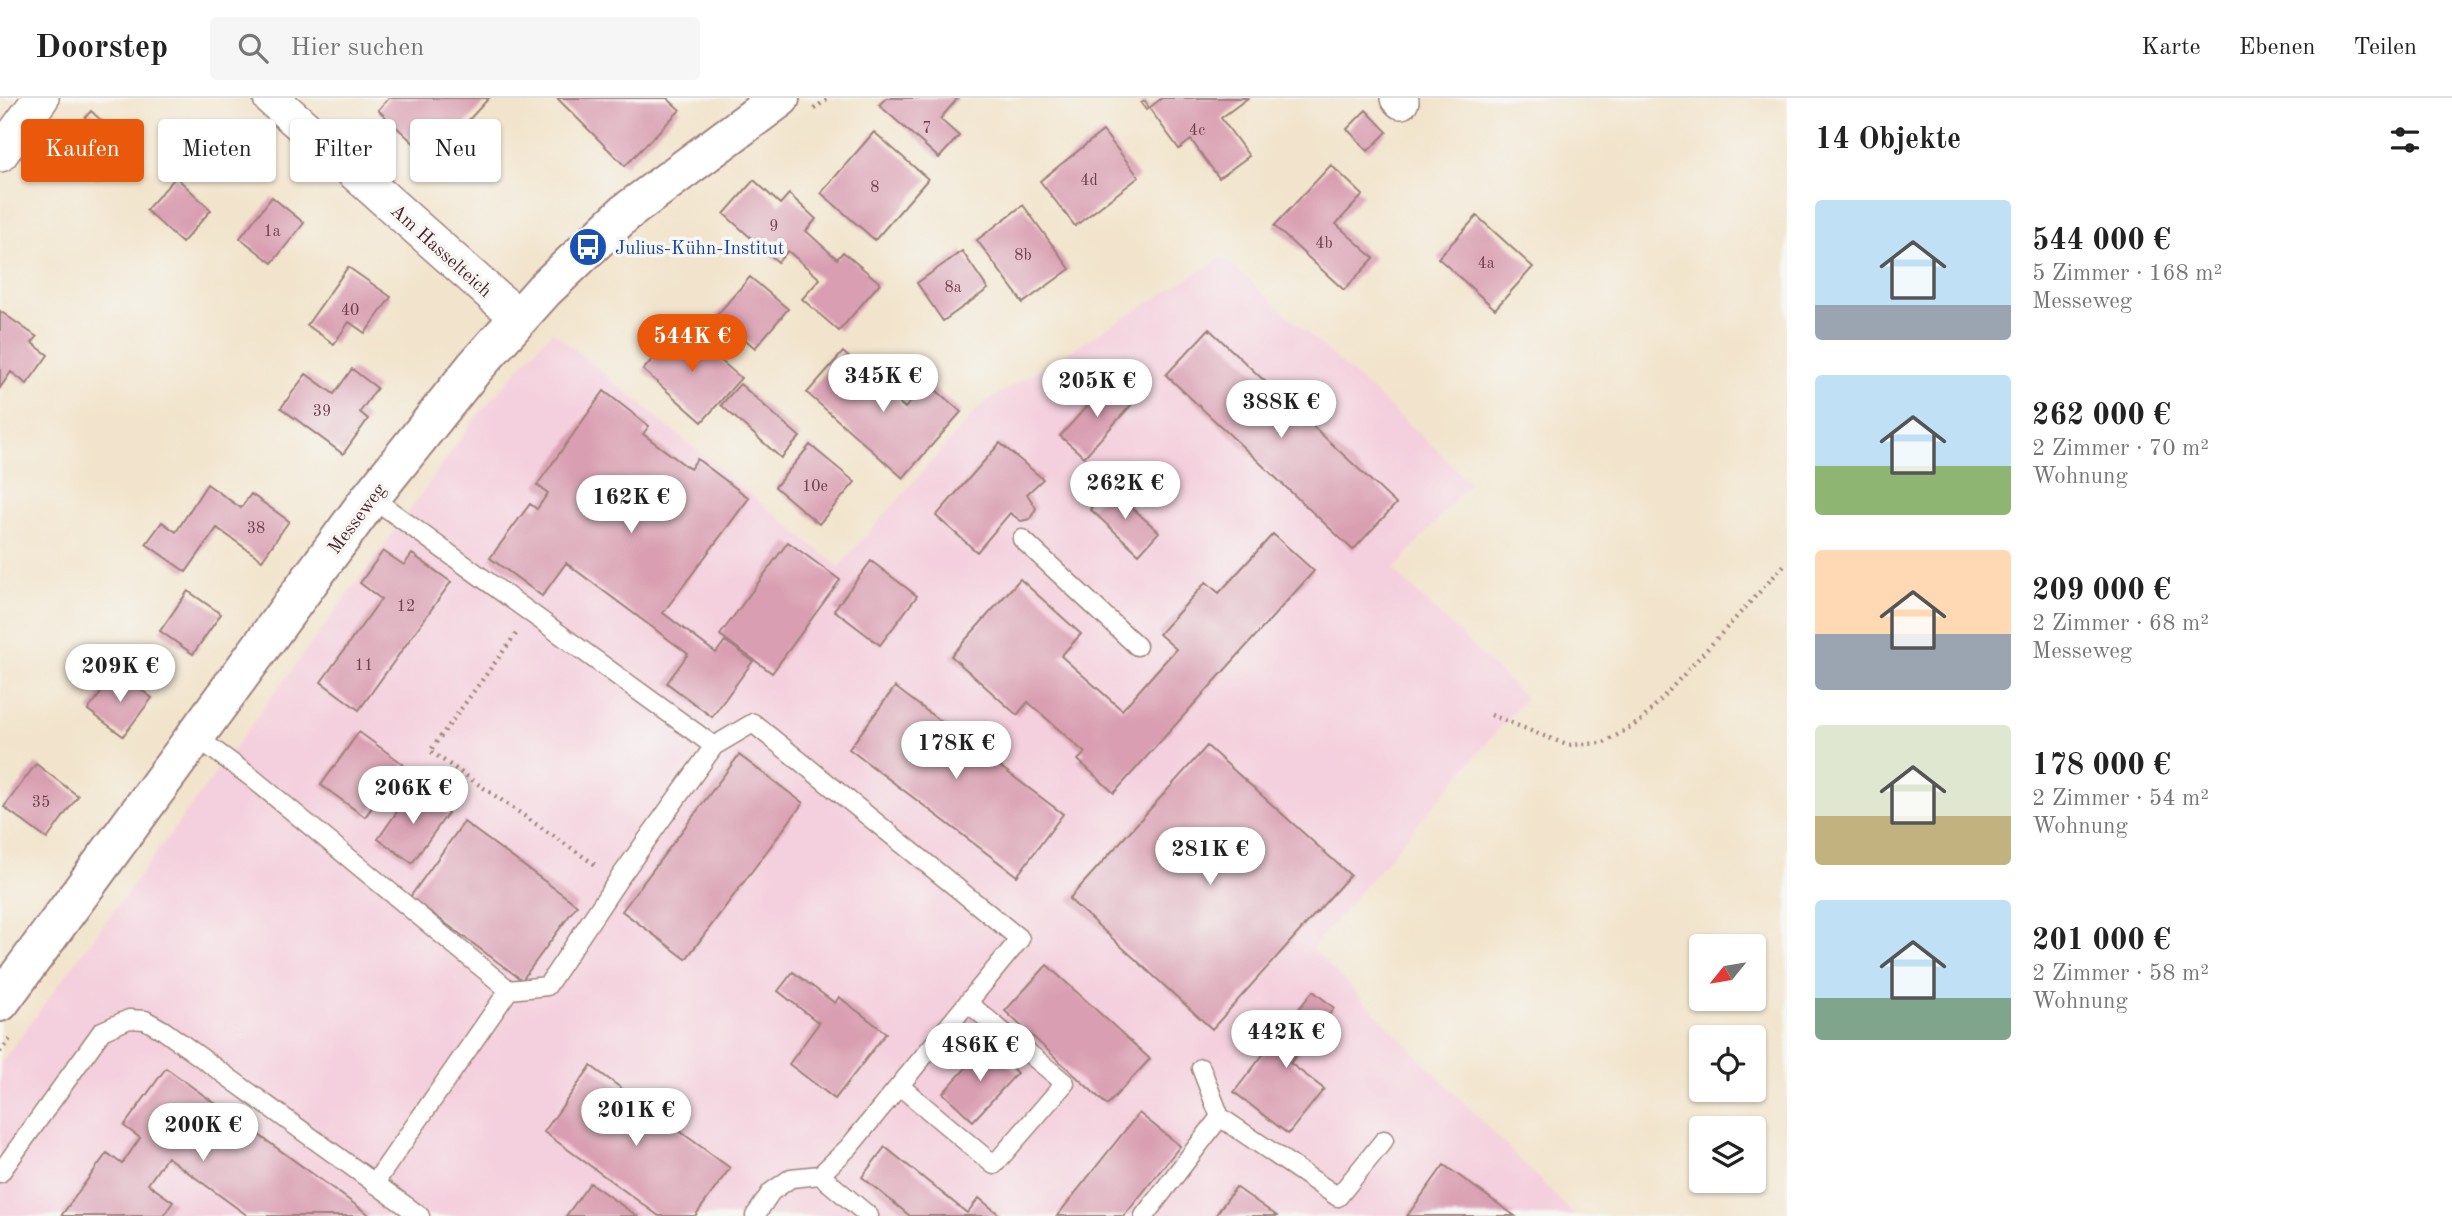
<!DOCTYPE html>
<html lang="de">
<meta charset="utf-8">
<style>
:root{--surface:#fff;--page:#f6f6f6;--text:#222;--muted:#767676;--line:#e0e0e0;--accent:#ea580c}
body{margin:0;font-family:"Old Standard TT",serif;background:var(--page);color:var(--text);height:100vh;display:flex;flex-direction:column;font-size:26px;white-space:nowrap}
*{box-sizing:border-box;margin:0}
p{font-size:23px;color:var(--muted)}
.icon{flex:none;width:38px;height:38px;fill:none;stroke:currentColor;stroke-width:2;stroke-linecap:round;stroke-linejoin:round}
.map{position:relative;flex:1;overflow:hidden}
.side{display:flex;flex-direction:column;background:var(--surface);width:665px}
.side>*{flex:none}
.banner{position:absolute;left:21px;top:21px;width:665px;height:63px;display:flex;gap:14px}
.needle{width:46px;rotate:240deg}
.controls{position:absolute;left:1689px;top:836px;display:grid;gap:14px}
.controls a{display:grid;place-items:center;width:77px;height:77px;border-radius:7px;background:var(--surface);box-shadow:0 2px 5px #0004;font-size:35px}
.price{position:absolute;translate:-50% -60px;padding:0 16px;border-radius:24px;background:#fff;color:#222;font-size:23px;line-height:46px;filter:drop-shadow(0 2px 4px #0008)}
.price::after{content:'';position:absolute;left:50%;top:42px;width:21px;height:16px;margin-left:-10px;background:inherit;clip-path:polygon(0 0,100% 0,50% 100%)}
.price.active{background:var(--accent);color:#fff}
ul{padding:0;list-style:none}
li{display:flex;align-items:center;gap:21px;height:175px;padding:0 28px}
li span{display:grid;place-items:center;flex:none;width:196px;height:140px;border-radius:7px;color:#555}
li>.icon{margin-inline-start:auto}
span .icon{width:84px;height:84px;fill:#fffc;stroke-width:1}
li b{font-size:30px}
h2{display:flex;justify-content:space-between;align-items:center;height:84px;padding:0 28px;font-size:30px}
.pill{padding:0 24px;border-radius:7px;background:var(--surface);box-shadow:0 2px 5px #0004;font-size:24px;line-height:63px}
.pill.active{background:var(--accent);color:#fff}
header{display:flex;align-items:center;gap:42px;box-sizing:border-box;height:98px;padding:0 35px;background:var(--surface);border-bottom:2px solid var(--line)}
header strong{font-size:33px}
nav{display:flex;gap:38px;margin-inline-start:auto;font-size:24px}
.search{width:490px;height:63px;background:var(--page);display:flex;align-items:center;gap:18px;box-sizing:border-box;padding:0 24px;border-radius:7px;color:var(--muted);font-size:26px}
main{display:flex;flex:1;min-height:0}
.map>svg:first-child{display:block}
.built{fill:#f4cfdd}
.building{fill:#d99eb1}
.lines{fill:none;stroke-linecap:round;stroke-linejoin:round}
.lane-casing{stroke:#9e827c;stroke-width:21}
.street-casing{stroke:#9e827c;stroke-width:38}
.secondary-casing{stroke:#9e827c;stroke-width:42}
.path{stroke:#9e827c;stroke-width:4.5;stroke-dasharray:2 5;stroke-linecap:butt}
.lane{stroke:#fff;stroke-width:18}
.street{stroke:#fff;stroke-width:35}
.secondary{stroke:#fff;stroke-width:38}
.labels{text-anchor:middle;stroke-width:7;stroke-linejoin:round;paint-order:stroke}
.number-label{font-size:16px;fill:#6e3f4c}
.transit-label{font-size:19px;fill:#164399;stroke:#f6f6f2;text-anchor:start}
.street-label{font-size:19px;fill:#4a1f2b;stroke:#f6f6f2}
</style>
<header>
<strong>Doorstep</strong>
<div class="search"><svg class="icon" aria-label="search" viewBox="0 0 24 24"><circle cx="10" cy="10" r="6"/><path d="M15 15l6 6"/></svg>Hier suchen</div>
<nav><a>Karte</a><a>Ebenen</a><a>Teilen</a></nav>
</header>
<main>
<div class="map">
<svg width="1787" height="1118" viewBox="0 0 1787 1118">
<rect width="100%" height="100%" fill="#f6f6f2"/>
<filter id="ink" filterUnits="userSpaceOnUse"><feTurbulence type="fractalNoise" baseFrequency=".0143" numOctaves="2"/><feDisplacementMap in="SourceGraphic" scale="14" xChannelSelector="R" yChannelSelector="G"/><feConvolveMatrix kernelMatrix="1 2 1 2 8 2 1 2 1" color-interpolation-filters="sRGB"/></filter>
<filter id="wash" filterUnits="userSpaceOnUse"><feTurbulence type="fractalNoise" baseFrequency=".00686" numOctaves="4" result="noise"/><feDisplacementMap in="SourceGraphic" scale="28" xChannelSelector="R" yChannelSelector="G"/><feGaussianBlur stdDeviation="1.57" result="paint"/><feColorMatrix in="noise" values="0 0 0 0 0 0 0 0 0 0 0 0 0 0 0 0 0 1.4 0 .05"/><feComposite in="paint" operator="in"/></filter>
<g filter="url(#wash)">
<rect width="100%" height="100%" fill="#f2e4cc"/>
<path class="built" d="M1223,159L1437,352L1469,385L1394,472L1525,600L1312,850L1575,1118H0V966L403,422L476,319L552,233L839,469L981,307Z"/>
<g id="blocks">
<path class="building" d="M389,0H489L432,62L378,12Z
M557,0H667L680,12L625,68Z
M886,0H958L940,21L959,38L939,60L879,7Z
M1162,0H1248L1221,20L1249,58L1219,80L1191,42L1179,51L1149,10L1146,12L1141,5L1145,3L1149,10Z
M1366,12L1387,34L1368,53L1347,31Z
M91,13L128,47L98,81L60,48Z
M1103,33L1139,79L1075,128L1040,83Z
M874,34L928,81L875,142L821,95Z
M1331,67L1363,97L1336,126L1374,160L1344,192L1274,128Z
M176,79L211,112L182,145L146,112Z
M754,82L780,106L789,96L816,121L806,133L837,161L843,154L880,185L839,233L802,201L820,181L788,153L778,164L724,116Z
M272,99L304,125L272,165L240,140Z
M1023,107L1070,171L1023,205L977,142Z
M1477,118L1533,169L1495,211L1438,160Z
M962,153L988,191L943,223L917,185Z
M348,169L391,199L365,235L349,224L334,246L307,227Z
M750,179L788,211L755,250L717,217Z
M0,213L37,239L32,245L48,257L27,286L11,274L0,290Z
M681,228L741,280L702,324L643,272Z
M1209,231L1396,406L1353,452L1166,277Z
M843,254L905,310L928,285L961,314L903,380L807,295Z
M352,271L377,290L360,314L368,321L343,356L281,310L306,276L334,296Z
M1110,283L1133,305L1084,359L1060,338Z
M740,286L800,339L781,360L721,307Z
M604,293L649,328L643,336L690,371L697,361L749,400L663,515L716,555L725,543L753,563L712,619L667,585L688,556L566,465L542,498L490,460L530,406L537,411L548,395L537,387Z
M1000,345L1043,381L1027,396L1036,410L1030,421L1021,423L1010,415L977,454L936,418Z
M810,347L855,384L819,426L775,389Z
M207,386L241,410L251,396L289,423L262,462L217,430L186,474L146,446L162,424L176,434Z
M1110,390L1159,434L1139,456L1090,411Z
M1273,436L1314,473L1114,695L1078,662L1085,655L1028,604L1017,617L951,558L1020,481L1081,536L1061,558L1122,612L1176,551L1159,536L1206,484L1219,495Z
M788,444L840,482L772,575L720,537Z
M383,453L404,467L412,456L451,484L359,612L321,584L381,501L360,485Z
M871,463L917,498L880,547L834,512Z
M188,493L221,516L193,556L160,533Z
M117,574L152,600L123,638L88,612Z
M895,589L1063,716L1017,778L849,651Z
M359,634L403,666L365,719L321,687Z
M1207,648L1350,777L1212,931L1069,801Z
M739,657L803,705L686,861L622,813Z
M36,666L78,698L47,741L4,709Z
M413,691L448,715L412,765L378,741Z
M464,724L577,807L522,882L410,799Z
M1047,867L1150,961L1107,1007L1005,913Z
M793,874L835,905L839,899L886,935L835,1001L789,966L819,925L778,893Z
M1313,893L1334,910L1290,965L1324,991L1288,1036L1234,994Z
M987,947L1017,975L973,1023L943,995Z
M591,968L730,1070L695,1118H659L544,1034Z
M166,970L371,1118H248L167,1059L148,1086L173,1104L163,1118H61L107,1055L122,1066L140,1040L124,1028Z
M1139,1015L1180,1048L1124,1118H1057Z
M885,1049L967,1115L979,1100L1001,1118H910L862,1079Z
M1444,1067L1515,1118H1407Z
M590,1085L637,1118H566Z
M1236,1089L1277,1118H1215Z"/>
</g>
</g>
<g filter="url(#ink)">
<use href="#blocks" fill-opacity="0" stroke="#9e827c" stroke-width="2"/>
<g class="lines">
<defs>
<path id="lane" d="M371,399L714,648L618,782L547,888L509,892L374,1086
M1022,441L1137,548
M195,638L251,679L509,892
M714,648L753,625L1020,841L849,1049L820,1077L791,1080L771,1094L755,1118
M901,989L994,1067L1065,985L968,905
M1220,1019L1338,1099L1384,1042
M0,1075L102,933L129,921L145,922L163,932L420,1118
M820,1077L869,1118
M1144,1118L1220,1019L1201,970"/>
<path id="street" d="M271,0L496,200L520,219
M1398,0L1401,3
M0,56L41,0"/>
<path id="secondary" d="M0,904L371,399L475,269L544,192L625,115L780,0"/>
</defs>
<use href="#lane" class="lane-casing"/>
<use href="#street" class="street-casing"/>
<use href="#secondary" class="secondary-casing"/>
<path class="path" d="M814,11L828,0
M516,536L430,653L597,768
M1491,617L1567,647L1604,645L1642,622L1787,464
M0,954L12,938"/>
<use href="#lane" class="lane"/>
<use href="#street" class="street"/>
<use href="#secondary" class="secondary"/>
</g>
</g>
<defs>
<symbol id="bus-disc" viewBox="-11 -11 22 22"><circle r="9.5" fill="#1a4fb4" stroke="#f6f6f2"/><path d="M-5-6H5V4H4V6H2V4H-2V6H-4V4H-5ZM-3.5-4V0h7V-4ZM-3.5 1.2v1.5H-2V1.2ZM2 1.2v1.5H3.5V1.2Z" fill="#fff"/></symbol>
</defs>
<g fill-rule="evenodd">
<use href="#bus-disc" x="566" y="127" width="44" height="44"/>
</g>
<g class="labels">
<g class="number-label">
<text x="927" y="35">7</text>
<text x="1197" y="37">4c</text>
<text x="1089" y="87">4d</text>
<text x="875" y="94">8</text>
<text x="774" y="133">9</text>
<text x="272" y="138">1a</text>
<text x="1324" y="150">4b</text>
<text x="1023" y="162">8b</text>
<text x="1486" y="170">4a</text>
<text x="953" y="194">8a</text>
<text x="350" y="217">40</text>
<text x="322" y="318">39</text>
<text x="815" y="393">10e</text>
<text x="256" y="435">38</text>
<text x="406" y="513">12</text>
<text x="364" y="572">11</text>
<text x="41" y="709">35</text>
</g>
<g class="transit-label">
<text x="615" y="156">Julius-Kühn-Institut</text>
</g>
<g class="street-label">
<text transform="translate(442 152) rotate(42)" y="7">Am Hasselteich</text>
<text transform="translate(356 420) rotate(-53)" y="7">Messeweg</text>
</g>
</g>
</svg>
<div class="controls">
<a><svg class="needle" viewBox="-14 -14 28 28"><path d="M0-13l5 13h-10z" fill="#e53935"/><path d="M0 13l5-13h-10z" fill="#767676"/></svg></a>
<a><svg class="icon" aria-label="locate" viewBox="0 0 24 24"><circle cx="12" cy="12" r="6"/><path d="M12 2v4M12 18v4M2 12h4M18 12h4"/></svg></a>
<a><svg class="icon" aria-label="layers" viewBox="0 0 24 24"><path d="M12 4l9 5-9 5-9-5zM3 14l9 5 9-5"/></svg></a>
</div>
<b class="price active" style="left:692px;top:276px">544K €</b>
<b class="price" style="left:883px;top:316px">345K €</b>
<b class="price" style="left:1097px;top:321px">205K €</b>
<b class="price" style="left:1281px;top:342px">388K €</b>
<b class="price" style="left:1125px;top:423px">262K €</b>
<b class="price" style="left:631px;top:437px">162K €</b>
<b class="price" style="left:120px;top:606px">209K €</b>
<b class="price" style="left:956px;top:683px">178K €</b>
<b class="price" style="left:413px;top:728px">206K €</b>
<b class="price" style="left:1210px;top:789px">281K €</b>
<b class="price" style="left:1286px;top:972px">442K €</b>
<b class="price" style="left:980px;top:985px">486K €</b>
<b class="price" style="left:636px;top:1050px">201K €</b>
<b class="price" style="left:203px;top:1065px">200K €</b>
<div class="banner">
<a class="pill active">Kaufen</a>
<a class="pill">Mieten</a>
<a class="pill">Filter</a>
<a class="pill">Neu</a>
</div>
</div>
<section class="side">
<h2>14 Objekte<svg class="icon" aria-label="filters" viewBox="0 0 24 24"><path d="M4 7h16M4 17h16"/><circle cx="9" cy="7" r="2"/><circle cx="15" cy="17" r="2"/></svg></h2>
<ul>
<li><span style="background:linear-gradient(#bfe0f5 75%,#9aa5b1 0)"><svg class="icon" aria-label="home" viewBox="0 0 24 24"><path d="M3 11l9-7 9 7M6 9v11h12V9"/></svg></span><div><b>544 000 €</b><p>5 Zimmer · 168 m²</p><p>Messeweg</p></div></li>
<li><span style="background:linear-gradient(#bfe0f5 65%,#8fb573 0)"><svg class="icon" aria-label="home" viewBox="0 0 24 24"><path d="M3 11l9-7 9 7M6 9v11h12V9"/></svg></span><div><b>262 000 €</b><p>2 Zimmer · 70 m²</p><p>Wohnung</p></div></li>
<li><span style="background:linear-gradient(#ffd9b3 60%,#9aa5b1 0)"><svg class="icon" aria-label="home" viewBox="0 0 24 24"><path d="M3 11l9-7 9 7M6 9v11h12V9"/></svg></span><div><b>209 000 €</b><p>2 Zimmer · 68 m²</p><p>Messeweg</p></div></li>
<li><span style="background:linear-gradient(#dfe7d0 65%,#c2b280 0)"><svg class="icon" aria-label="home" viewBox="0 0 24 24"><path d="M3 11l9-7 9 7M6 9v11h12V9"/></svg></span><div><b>178 000 €</b><p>2 Zimmer · 54 m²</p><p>Wohnung</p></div></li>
<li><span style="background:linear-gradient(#bfe0f5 70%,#7fa58c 0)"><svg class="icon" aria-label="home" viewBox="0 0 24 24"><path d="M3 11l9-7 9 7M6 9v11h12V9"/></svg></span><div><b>201 000 €</b><p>2 Zimmer · 58 m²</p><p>Wohnung</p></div></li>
</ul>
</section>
</main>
